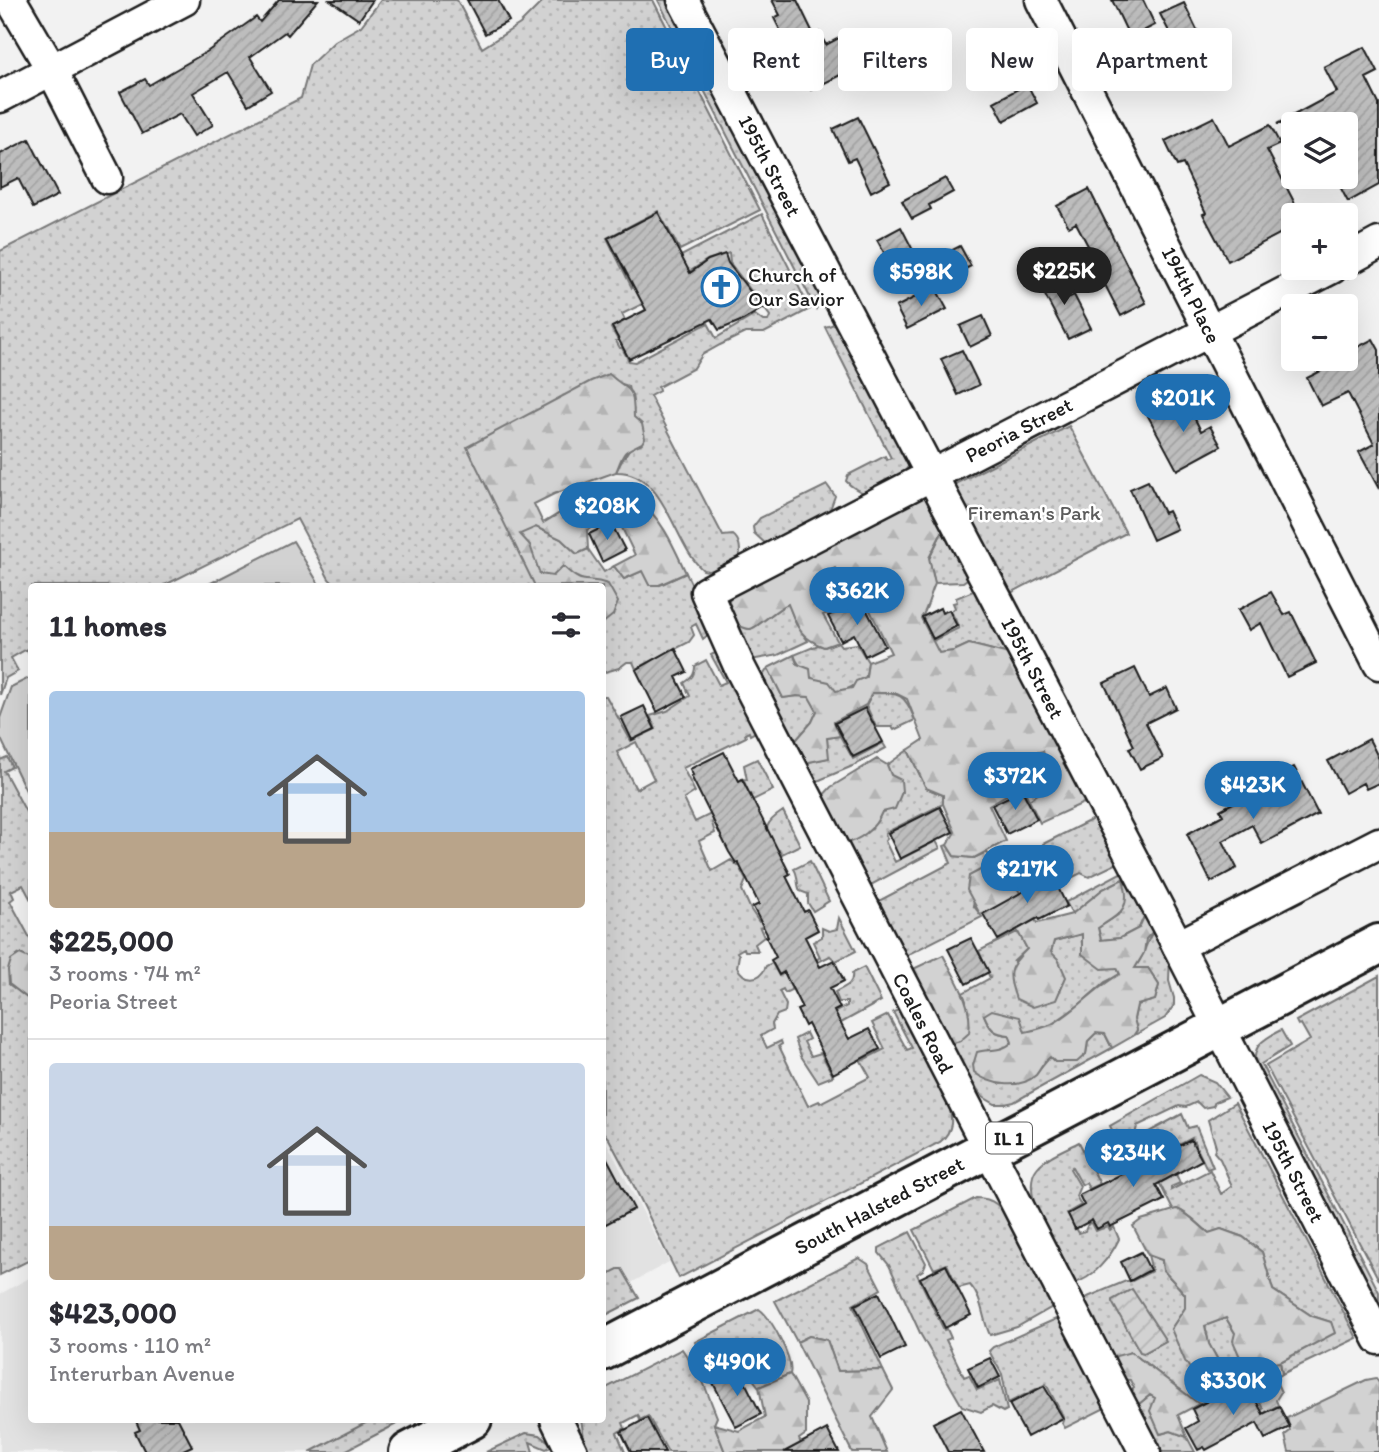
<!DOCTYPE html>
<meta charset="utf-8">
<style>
:root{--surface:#fff;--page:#f2f2f3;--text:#2b2b33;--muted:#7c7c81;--line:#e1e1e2;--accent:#1f6fb2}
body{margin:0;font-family:Itim,sans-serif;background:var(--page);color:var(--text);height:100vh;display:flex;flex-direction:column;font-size:26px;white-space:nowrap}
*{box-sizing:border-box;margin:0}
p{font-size:23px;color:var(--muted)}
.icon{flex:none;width:38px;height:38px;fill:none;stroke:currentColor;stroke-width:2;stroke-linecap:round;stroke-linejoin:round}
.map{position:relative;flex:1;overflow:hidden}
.sheet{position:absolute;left:28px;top:583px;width:578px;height:840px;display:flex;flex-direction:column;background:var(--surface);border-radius:7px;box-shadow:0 7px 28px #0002}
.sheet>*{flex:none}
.hud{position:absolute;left:626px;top:28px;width:648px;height:63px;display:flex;gap:14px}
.controls{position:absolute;left:1281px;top:112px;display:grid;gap:14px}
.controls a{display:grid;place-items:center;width:77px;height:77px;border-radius:7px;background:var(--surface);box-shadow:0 7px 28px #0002;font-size:35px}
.price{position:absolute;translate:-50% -60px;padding:0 16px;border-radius:24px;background:var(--accent);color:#fff;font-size:23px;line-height:46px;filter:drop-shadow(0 2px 4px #0008)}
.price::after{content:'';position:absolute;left:50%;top:42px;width:21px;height:16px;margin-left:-10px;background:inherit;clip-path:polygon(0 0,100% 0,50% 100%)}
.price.active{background:#222;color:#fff}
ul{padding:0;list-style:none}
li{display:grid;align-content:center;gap:14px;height:371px;padding:0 21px}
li+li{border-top:2px solid var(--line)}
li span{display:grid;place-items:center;height:217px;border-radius:7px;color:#555}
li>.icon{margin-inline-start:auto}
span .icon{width:126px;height:126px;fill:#fffc;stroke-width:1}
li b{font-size:30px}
h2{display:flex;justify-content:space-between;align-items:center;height:84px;padding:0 21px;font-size:30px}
.chip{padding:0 24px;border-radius:7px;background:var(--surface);box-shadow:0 7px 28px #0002;font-size:24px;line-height:63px}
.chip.active{background:var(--accent);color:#fff}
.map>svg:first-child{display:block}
.built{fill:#e2e2e2}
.grass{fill:url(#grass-dots);stroke:#777;stroke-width:2;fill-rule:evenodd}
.forest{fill:url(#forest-firs);stroke:#777;stroke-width:2}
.garden{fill:url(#garden-furrows);stroke:#777;stroke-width:2}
.pitch{fill:#d2d2d2;stroke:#777;stroke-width:2}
.building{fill:url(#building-hatch);stroke:#1c1c1c;stroke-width:2}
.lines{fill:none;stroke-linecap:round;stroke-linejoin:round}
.minor-casing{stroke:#1c1c1c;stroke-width:35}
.major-casing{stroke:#1c1c1c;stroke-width:44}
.minor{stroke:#fff;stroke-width:30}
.major{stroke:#fff;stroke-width:38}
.labels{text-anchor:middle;stroke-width:5;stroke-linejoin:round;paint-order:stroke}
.shield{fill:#fff;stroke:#606060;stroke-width:2}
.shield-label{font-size:19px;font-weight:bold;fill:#1c1c1c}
.street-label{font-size:21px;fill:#1c1c1c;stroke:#fff}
.poi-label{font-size:21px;fill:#1c1c1c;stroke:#fff;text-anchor:start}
.park-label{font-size:21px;fill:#5c5c5c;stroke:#fff}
</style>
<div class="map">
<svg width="1379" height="1452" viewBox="0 0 1379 1452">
<defs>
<pattern id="grass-dots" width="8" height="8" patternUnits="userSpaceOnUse" patternTransform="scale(1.75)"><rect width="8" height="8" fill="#d2d2d2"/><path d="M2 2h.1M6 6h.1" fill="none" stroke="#b4b4b4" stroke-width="1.8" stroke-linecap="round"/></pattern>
<pattern id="forest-firs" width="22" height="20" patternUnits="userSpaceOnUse" patternTransform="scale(1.75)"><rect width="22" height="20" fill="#d2d2d2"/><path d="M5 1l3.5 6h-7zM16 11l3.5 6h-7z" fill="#b4b4b4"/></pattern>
<pattern id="garden-furrows" width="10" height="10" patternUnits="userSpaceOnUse" patternTransform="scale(1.75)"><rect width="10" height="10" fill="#d2d2d2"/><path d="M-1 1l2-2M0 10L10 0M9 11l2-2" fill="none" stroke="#b4b4b4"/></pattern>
<pattern id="building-hatch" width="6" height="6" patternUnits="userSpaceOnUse" patternTransform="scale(1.75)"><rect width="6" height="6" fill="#bdbdbd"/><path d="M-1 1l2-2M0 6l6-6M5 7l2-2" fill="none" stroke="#a2a2a2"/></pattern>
</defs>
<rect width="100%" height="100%" fill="#f2f2f2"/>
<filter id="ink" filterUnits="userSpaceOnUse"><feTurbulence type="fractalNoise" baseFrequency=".0143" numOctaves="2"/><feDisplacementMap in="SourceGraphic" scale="14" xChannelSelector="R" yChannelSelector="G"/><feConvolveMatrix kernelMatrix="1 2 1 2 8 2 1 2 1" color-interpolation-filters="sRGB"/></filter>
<g filter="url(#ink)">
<path class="built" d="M602,1134L669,1262L602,1299Z
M31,1277L32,1419H383L324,1452H0V1294Z"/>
<path class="grass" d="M381,0H457L482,48L520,24L544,0H653L760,210L680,250L658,211L607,238L632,288L662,272L671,290L622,314L625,320L611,328L618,340L616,341L620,348H622L629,361L635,362L708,323L716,338L755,315L763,321H768L770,316L730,263L729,253L707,260L686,274L681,256L762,214L810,309L764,333H745L720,345L702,355L694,368L658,387L659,391L650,396L723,536L733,535C740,540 741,550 739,558L714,572L703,570C673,544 666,471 616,472C620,463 625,456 630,448C638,432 631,403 628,386L619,383L609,375L510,536L536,527L561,539L577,554L588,549L604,572L614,566L624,579L642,571L660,585L686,573L714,630L703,639L696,624L691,627L694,635L689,642L636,669L633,662H627L619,668L602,673V586H336L329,579L297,519L163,586H32L31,658L27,649L11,658L18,671L6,678L0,695V251L301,98L310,65L335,41L361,26Z
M658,0H674L824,294L816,309Z
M834,324L839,326L910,462C905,479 882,485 867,493C861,493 851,487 846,481L848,475L885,456L887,460L891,458L825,327Z
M1069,426L1126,533L1007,595L951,486Z
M619,484L637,499L627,517L610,493L588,496Z
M827,485L835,496L828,515L767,545L754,533L753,527L760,518Z
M946,524L970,577L963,582L935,583L929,559Z
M834,568L845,579L853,599L828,613L826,598L817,579Z
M980,588L1017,656L969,644L954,651L939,653L932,641L959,628L951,611L955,608L953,603L957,602L956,598Z
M788,603L796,624L808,641L778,655L751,660L733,623C738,625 745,629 750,629C756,629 777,608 788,603Z
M838,642L841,646L857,644L868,662L866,677C858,683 847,692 836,691C820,688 799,669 794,655L818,645L825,647Z
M717,652L757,731L750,735L749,732L745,734L746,737L683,768L695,792L684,799L695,822L719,810L712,823L715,833L699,841L712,871L731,860L738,866L771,850C765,828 763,824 783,811L800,845L782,854L779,850L741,871L746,880L742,890L751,910L759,922L798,903L799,906L760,928L764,937L755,944L758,951H745L744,948L737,952L739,955L737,967C744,981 760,982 766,966L772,963L779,976L810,960L815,961L820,957L813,942L822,937V928L829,931L837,929L839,918L856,951L836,961L830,956L796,973L800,982L791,986V990L785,993L783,989L779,991L786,1005L785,1012L777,1015L772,1024L773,1029L761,1036L767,1048L781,1041L782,1044L779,1046L808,1106L819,1101L820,1103L870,1077L861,1061L885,1049L872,1023L888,1015L907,1050L912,1048L893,1012L908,1007C919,1032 954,1098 951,1124C950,1131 946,1137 940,1142L679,1278L634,1186L609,1139L602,1131V696H606L631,741L656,729L650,716L667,711L690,696L684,683C691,679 695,675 695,666L706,660L719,685L726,682L711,655ZM636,742L654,779L636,789L617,752Z
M768,668L783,698L797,696L810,697L817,711L812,722L791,746L760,680Z
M872,693C901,693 904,693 915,720L894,730L892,727H876L866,705Z
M840,736L853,759L883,743L886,748L855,765L815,782L799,764L828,758L827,738Z
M908,750L926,788L943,795V804L885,833L887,839L885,841L895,862L936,841L940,848L869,886L842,844L891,775L887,765Z
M1043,751L1048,767L1047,788L1029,800L1023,788L1006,795L996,769L1022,755Z
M7,757L12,767L4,771L32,823L31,900L23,885L11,891L14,898L10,901L31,940V959H28L9,984L31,1001L32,1259L0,1275V760Z
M757,759L773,790L727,813L725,808L750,795L743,779L747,780L744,765Z
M1099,816L1118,863L1089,877L1081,873L1059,884L1049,868L1015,884V874L1042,858L1043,844Z
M947,845L954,856L974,858L987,852L995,866L984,868L973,905L982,917L903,957L875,903L951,863L944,846Z
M810,861L829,901L813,911L808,903V894L800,891C796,883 799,876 794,869Z
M1124,871L1147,910L1139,928L1120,938L1101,940L1098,928L1121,913L1123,879L1103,889L1072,914L1066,902Z
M1156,928L1170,956L1169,981L1174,998V1005L1165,1018L1133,1036L1137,1030L1134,1019L1137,1005L1155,1000L1159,985L1148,968H1134C1146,957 1144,941 1156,928Z
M1015,933H1019L1027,949L1013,962L1051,952L1054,941L1082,934V954L1117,968L1120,975L1105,982L1079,1005L1051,1025L1025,1033L984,1015C990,1030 994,1034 1010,1035L1012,1042C1008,1048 995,1052 988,1050L993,1081L1001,1084L1035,1075L1050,1057L1055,1062L1067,1061L1086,1054L1088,1041L1096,1033L1105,1034L1112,1048L1014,1102L1005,1104H995L983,1097L946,1045L960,1041L966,1001L963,993L990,978L979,951Z
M864,967L881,1001L841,1023L840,1021L816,1033L820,1020L847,1006V1002H839L835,992C844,987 854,985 852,973Z
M1379,976V1280L1266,1066L1310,1040L1301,1024L1298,1025L1296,1021Z
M1281,1030L1290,1046L1261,1064L1379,1292V1310L1256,1071C1251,1046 1261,1040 1281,1030Z
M806,1033L809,1039L804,1042L811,1056L821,1053L833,1076L818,1082L801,1056L795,1039Z
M1199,1075L1215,1082L1227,1097L1215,1102L1213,1106L1203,1108L1197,1102L1186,1107L1179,1106L1137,1126L1134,1140L1138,1144L1141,1143L1145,1151L1151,1147L1147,1133L1182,1114L1188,1128L1196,1126L1213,1167L1207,1169L1192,1138L1166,1152L1180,1183L1171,1187V1190L1210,1170L1221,1194L1232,1186L1220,1159L1214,1152L1216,1147L1208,1120L1235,1103L1357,1338L1282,1374L1280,1362L1334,1333L1331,1322L1312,1316L1273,1290L1262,1252L1243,1237L1221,1229L1209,1233C1198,1224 1190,1214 1177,1209L1173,1210L1148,1160L1144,1162L1133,1144L1121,1148L1110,1126Z
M1079,1142L1100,1184L1089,1189L1086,1183L1082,1185L1072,1167L1070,1169L1080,1186L1076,1196L1081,1205L1067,1213L1079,1233L1085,1231L1088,1224L1092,1223L1096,1231L1108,1226L1110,1230L1114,1227L1119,1239C1111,1256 1093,1279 1074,1283C1060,1260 1017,1193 1037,1168C1046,1156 1066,1149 1079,1142Z
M976,1198C983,1198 990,1199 996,1204C1018,1220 1041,1280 1054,1306L1017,1327L990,1335C982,1319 983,1299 970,1285L958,1288L947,1264L934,1269L914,1230Z
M910,1232L926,1263L923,1270L917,1274L944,1330L947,1329L951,1338L946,1340L964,1377L969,1375L977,1390L1000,1380L1007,1410L1003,1412L992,1406L981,1412L962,1406L921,1335L889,1265L879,1253V1248Z
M1148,1255L1162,1260L1163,1270L1185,1294V1308L1171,1329L1219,1362L1209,1344L1205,1325L1226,1318L1235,1333L1243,1363L1257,1368V1376L1238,1382L1235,1378L1219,1386L1220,1393L1199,1404L1131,1352L1112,1366L1078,1301L1126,1281H1132L1152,1271ZM1112,1300L1165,1340V1341L1144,1353L1140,1352Z
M859,1258L868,1264L881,1289L853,1305L883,1370L838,1371L827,1340L809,1336L797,1342L775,1301Z
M618,1269H622L639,1298L602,1317V1277Z
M759,1309C771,1317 794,1360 790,1374L759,1387L742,1365L715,1378L703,1361L695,1342Z
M1064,1317L1107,1404L1103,1409L1065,1428L1062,1423L1064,1418L1046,1384L1008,1403L1002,1374L989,1351L993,1347L1056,1319Z
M682,1349L702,1379L717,1417L714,1424L725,1452H668L648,1416L640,1420L638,1415L623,1423L625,1428L617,1433L625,1452H589L585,1444L581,1419H602V1390Z
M1150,1395L1156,1398L1161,1434L1171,1431L1187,1437L1195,1452H1157L1134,1408Z
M373,1419H406L343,1452H310Z
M526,1433L540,1435L554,1446L546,1449L530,1442L533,1452H486Z"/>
<path class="forest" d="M609,374C631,394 633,383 634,417L642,424L645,438L642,443C622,453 625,450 616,472L554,494L534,504L543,523L588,496L610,493L620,507L615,515L587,530L588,549L577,554L561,539L536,527L520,534L530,545L540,574L553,576L563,566C584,587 584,576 608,584L618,602L613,615L602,624V586H535L467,447L591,381Z
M925,488L946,524L929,558L935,584C930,594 928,609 921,618L939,653L954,651L969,644L1017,656L1090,800L1040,823L1029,800L1047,788L1048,767L1043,751C1025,755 1011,759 996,769L1006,795L989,805L1006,841L974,858L954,856L947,845L955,832L943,804V795L926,788L908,750L923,740L907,699L895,693H872L866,705L834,722L840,736L827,738L829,758L799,764L791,746L812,722L817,711L809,697L797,696L783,698L768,668L794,655L797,664L810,669L811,678L829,682L836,691L852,688L856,681L866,677L868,662L891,653L863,596L853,599L845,579L835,568L817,579L826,598L828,613L823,615L838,642L824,647C800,638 797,627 788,604C777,608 756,629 750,629C745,629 738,625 733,623L728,604L731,594Z
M637,499C662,518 673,545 686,573L659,585H649L642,571L624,579L614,566L635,555L622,528Z
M877,759L887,765L891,775L901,780L902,792L895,809L882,812C875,829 860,841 842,844L819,800L831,787Z
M1041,848L1043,851L1042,858L1015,874V884L1037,923L1072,914L1103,889L1123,879C1132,909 1121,913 1098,928L1101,940L1120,938L1139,928L1147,910L1156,928L1146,939L1144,953L1135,968H1148L1159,985L1155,1000L1137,1005L1134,1019L1137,1030L1133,1036L1112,1048L1105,1034L1096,1033L1088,1041L1086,1054L1077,1062H1055L1050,1057C1043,1062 1041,1069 1036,1075C1020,1090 989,1085 974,1072L973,1065L977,1052C989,1049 1003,1052 1012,1042L1009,1035C994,1034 990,1029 984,1015L992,1010L1020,1017L1025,1032C1034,1030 1044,1028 1052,1024C1077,1011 1095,987 1120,974L1117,968L1102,969L1082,954V934L1054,941L1051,952L1058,959L1066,977L1056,1000L1033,1007L1016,999C1007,974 1007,968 1027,949L1004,905L980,914L967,890L969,876L984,868L995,866Z
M20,954L31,959V1001L9,984L8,970L11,960Z
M943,955C956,980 973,1004 969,1033L960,1041L946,1045L909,971Z
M1177,1209C1190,1214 1197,1224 1209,1233L1221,1229L1243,1237L1262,1252L1273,1290L1312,1316L1331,1322L1335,1333L1280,1362L1259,1367L1243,1364L1233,1341L1235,1333L1226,1318L1205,1326L1209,1344L1219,1362L1212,1377L1195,1376L1185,1361L1171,1329L1185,1308V1294L1163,1270L1162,1260L1148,1255L1133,1226L1141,1220Z
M809,1336L827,1340L838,1371L883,1370L893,1390L872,1417L887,1452H852L797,1342Z
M1131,1352L1199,1404L1178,1415L1187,1437L1171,1431L1160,1434L1150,1411L1155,1398L1150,1395L1134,1408L1127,1395L1134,1388L1130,1380L1119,1379L1112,1366L1116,1356Z
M790,1374L806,1403V1434L799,1439L805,1452H725L714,1424L739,1431L765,1417L759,1387Z
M1376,1378L1379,1383V1452H1289L1285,1435L1290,1431L1287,1418L1366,1380Z"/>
<path class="garden" d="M1132,1289L1166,1341L1144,1353L1140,1352L1112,1302V1300Z
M1280,1362L1282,1374L1275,1379L1281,1392L1276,1400L1278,1405L1261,1415L1259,1412L1263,1409L1248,1379L1257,1376L1255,1366Z"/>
<path class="pitch" d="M293,541L320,586H205Z
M31,677V801L0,737V718L11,687Z"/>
<path class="building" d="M279,0H318L288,35L285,32L250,57L271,91L248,105L228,72L193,93L213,125L194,136L180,114L142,134L120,92L145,79L149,85L208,51L256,17L260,22Z
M330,0H373L359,20Z
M467,0H498L509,21L485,34Z
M772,0H797L814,35L819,32L826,45L852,31L868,61L811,90L803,73L797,76L783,51L789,48L774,18L780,15Z
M1112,0H1143L1155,25L1130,38Z
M1184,3L1202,40L1179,51L1160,14Z
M1365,47L1378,72L1366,78L1379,104V185L1348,202L1335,177H1346V124H1277L1337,92L1324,67Z
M1027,84L1037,103L1004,121L994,102Z
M858,117L890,182L871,192L855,158L848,161L833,129Z
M1214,117L1229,146L1270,125L1280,144L1267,150L1301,215H1293V227L1228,261L1203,214L1206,213L1183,164L1177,166L1165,141Z
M29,139L58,195L33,208L18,178L0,187V154Z
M945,178L953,192L929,205L931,209L912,219L902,201Z
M1089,189L1146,303L1121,316L1102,279L1105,278L1076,223L1069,227L1057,206Z
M658,212L690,273L708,260L725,254L728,263L763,308L743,320L719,330L712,319L629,359L612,327L646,310L608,238Z
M901,227L915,254L892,267L877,240Z
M960,246L971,266L948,278L937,258Z
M1053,271L1068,298L1074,295L1091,328L1068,339L1037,280Z
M935,287L947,309L907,329L896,307Z
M983,316L992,336L970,347L960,326Z
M1373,339L1379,350V489L1359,452L1374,444L1348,393L1321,406L1307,378L1321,371L1319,366L1334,359H1346V353Z
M962,350L979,385L958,395L941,359Z
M1184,397L1201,431L1210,426L1221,446L1177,470L1148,416Z
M1148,481L1164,513L1168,511L1177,529L1153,540L1130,489Z
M611,523L625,550L602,562L589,534Z
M1271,592L1284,615L1291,612L1316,663L1287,677L1261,623L1249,630L1238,610Z
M861,599L885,646L865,656L854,634L841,641L828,616Z
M940,608L942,613L949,610L957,626L933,639L922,617Z
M675,648L687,672L676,677L686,697L657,712L636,670Z
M1135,668L1149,697L1167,688L1176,708L1146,723L1163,758L1140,769L1129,748L1134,746L1104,683Z
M644,706L655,729L632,740L621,717Z
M865,708L883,742L853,757L835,723Z
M1369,739L1379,759V783L1366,789L1363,783L1345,793L1328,761Z
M724,752L739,781L742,779L790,874L786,876L804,912L808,910L818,930L805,937L820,967L834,960L844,981L830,988L840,1008L834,1011L849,1039L869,1029L880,1049L833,1074L808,1024L805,1026L797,1010L802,1008L784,972L779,975L771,960L776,957L766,937L768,936L753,907L759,904L738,862L736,863L729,852L691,776L693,775L690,769Z
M1294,767L1318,814L1262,844L1252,825L1223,841L1237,868L1211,882L1187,834L1223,815L1220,810L1270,783L1268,780Z
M1022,790L1037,819L1007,834L992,805Z
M940,807L953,832L900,859L888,833Z
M1049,869L1067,906L1039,920L1038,918L998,940L983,914L1024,891L1021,883Z
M971,938L989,972L966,984L948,949Z
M1191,1140L1202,1160L1156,1185L1164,1200L1110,1227L1108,1223L1097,1229L1092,1220L1075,1229L1068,1214L1084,1205L1079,1195Z
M602,1149L634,1209L602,1226Z
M1141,1252L1150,1270L1130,1281L1121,1262Z
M946,1265L971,1315L945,1328L920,1278Z
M879,1293L905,1347L881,1359L855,1305Z
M990,1358L1000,1377L978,1388L968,1368Z
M739,1370L761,1414L736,1427L713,1383Z
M1235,1379L1237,1384L1245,1380L1263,1414L1279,1406L1290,1427L1265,1439L1257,1423L1206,1450L1204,1447L1198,1450L1186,1428L1198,1421L1192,1409L1222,1394L1220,1387Z
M1044,1386L1063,1418L1027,1437L1009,1404Z
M961,1409L984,1452H948L933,1423Z
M647,1418L665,1452H631L621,1432Z
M135,1419H178L192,1446L179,1452H145L135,1432L140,1430Z
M827,1429L839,1452H784Z"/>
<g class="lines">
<defs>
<g id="minor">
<path d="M11,0L52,70L107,178"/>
<path id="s1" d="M683,0L1178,946L1379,1339"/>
<path id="s2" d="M1041,0L1379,664"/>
<path d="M0,97L184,0"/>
<path d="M1346,261L1379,243"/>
<path d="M1178,946L1379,843"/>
<path d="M556,1419L572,1452"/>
<path id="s3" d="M1145,1452L740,668L706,592L1332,268"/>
</g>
<g id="major">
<path id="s4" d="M602,1351L1379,944"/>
<path d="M409,1452L472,1419"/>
</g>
</defs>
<use href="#minor" class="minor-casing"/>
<use href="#major" class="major-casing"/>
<use href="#minor" class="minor"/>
<use href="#major" class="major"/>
</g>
</g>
<defs>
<symbol id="church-ring" viewBox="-11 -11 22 22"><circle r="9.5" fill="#fff" stroke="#1f6fb2" stroke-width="1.5"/><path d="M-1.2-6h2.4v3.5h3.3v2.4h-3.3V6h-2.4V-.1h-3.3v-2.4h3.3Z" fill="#1f6fb2"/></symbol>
</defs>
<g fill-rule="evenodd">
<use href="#church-ring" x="699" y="265" width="44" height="44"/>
</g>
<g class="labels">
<rect class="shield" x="986" y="1122.5" width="46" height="31" rx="5"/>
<g class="shield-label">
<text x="1009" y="1145">IL 1</text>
</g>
<g class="street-label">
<text dy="7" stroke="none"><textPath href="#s1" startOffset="187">195th Street</textPath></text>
<text dy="7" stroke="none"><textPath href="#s2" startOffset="331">194th Place</textPath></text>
<text dy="7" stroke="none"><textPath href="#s3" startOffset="1318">Peoria Street</textPath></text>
<text dy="7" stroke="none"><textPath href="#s1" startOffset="754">195th Street</textPath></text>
<text transform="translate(923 1023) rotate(63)" y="7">Coales Road</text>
<text dy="7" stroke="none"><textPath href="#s1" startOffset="1321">195th Street</textPath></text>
<text dy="7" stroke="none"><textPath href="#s4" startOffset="313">South Halsted Street</textPath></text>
</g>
<g class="poi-label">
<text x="748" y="282">Church of<tspan x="748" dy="24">Our Savior</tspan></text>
</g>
<g class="park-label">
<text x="1034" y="520">Fireman's Park</text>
</g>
</g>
</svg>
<div class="controls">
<a><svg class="icon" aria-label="layers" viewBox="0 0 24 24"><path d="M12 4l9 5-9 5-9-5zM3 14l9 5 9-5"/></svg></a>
<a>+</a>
<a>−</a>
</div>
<b class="price active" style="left:1064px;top:307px">$225K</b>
<b class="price" style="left:921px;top:308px">$598K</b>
<b class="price" style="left:1183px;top:434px">$201K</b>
<b class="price" style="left:607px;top:542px">$208K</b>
<b class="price" style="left:857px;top:627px">$362K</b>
<b class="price" style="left:1015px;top:812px">$372K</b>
<b class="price" style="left:1253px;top:821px">$423K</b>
<b class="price" style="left:1027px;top:905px">$217K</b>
<b class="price" style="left:1133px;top:1189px">$234K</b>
<b class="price" style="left:737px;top:1398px">$490K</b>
<b class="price" style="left:1233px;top:1417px">$330K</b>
<div class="hud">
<a class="chip active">Buy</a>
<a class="chip">Rent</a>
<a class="chip">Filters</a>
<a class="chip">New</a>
<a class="chip">Apartment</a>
</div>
<section class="sheet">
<h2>11 homes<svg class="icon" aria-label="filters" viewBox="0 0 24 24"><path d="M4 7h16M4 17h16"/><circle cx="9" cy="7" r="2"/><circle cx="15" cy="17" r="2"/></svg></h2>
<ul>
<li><span style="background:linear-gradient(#a9c7e8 65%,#b9a48a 0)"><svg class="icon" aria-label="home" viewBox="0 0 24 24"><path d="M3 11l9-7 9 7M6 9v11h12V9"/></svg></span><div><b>$225,000</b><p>3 rooms · 74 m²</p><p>Peoria Street</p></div></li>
<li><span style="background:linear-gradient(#c9d6e8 75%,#b9a48a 0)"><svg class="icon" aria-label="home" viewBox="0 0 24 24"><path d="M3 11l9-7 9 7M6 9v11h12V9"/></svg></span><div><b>$423,000</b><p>3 rooms · 110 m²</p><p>Interurban Avenue</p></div></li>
</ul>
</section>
</div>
